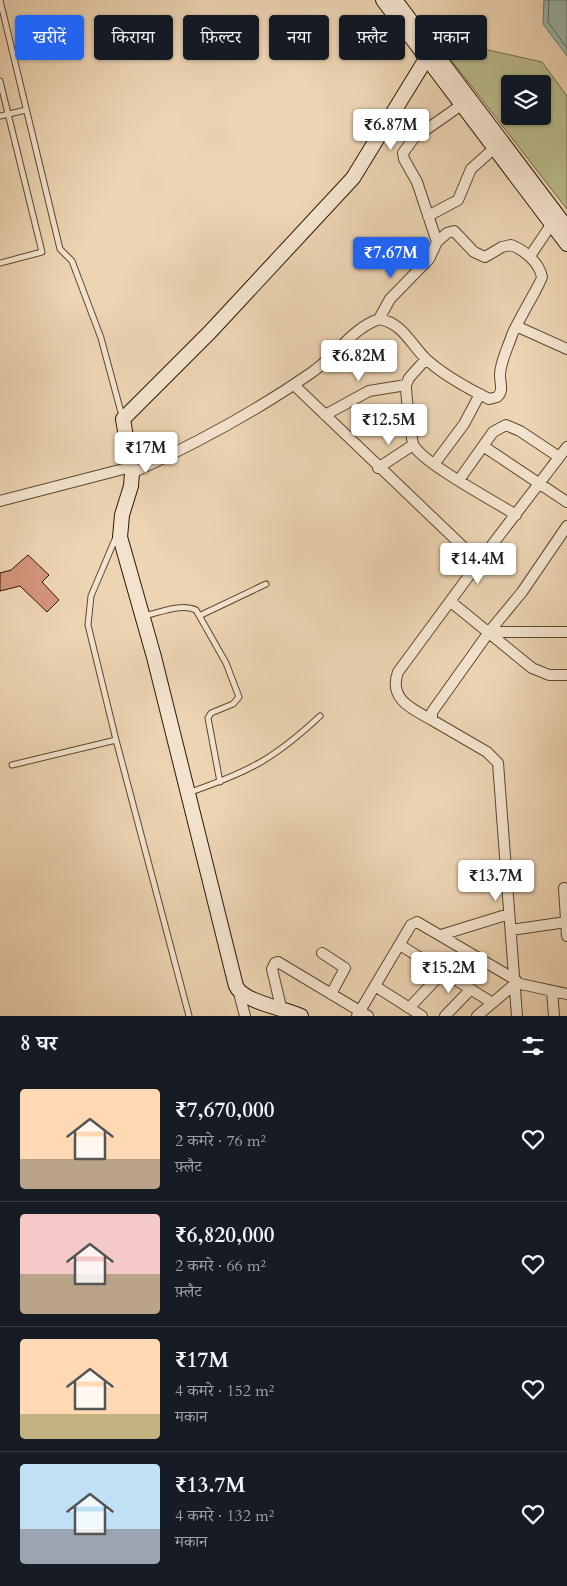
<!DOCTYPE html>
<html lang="hi">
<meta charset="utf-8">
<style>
:root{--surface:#171b24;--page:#242831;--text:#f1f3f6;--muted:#9ea1a6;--line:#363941;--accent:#2563eb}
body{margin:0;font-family:Cardo,"Noto Serif Devanagari",serif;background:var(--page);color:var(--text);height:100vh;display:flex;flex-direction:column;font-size:19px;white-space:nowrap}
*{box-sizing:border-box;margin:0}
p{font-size:16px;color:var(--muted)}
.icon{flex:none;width:28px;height:28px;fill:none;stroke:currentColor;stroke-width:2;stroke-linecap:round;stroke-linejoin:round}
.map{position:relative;height:1016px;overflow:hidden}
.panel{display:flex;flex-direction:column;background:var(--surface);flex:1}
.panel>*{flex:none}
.hud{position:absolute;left:15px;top:15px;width:538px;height:45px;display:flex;gap:10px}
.fabs{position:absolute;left:501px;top:75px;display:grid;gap:10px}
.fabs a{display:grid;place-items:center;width:50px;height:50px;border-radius:5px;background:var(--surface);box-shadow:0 1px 4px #0004;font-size:25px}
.price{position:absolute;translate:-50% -42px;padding:0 11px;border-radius:5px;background:#fff;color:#222;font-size:16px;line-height:32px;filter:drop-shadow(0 1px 2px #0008)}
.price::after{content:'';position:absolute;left:50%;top:30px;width:15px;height:11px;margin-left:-8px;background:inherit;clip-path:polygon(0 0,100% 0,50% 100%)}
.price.selected{background:var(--accent);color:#fff}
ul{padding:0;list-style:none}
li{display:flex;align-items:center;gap:15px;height:125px;padding:0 20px}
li+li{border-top:1px solid var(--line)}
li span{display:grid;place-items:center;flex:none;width:140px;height:100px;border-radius:5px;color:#555}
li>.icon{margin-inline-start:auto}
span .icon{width:60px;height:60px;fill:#fffc;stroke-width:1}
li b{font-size:21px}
h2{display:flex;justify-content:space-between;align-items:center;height:60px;padding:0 20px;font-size:21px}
.tag{padding:0 18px;border-radius:5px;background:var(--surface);box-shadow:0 1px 4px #0004;font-size:18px;line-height:45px}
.tag.selected{background:var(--accent);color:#fff}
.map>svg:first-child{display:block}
.green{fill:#b9bc8c;stroke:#726a46;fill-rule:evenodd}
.water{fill:#99b8ae;stroke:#6d7868}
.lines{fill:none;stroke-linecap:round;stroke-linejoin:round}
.shore{stroke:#626857;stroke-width:1}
.building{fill:#d3947b;stroke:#2c1900}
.lane-casing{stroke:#5c482d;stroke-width:7}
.street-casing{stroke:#5c482d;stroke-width:12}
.secondary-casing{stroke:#2c1900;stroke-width:16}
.lane{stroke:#f3e3ce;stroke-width:5}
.street{stroke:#f3e3ce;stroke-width:10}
.secondary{stroke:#f3e3ce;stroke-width:14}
</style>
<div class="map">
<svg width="567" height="1016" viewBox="0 0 567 1016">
<rect width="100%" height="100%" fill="#edd4b3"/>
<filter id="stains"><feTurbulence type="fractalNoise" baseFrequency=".004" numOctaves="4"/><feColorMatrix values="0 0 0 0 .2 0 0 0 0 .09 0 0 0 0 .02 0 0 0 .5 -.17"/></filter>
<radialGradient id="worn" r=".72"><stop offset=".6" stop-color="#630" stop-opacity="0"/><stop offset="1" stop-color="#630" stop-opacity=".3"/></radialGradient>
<path class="green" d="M434,38L542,62L567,96V209ZM510,84H542V116H510Z"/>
<path class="water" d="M544,0H567V56L543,24Z"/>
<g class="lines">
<path class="shore" d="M549,0L548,22L567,48"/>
</g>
<path class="building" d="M28,555L49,575L42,582L59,600L47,612L20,586L0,591V573L11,570Z"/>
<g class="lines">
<defs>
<path id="lane" d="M0,0L60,249L72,261L101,338L122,416
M0,81L42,252L0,263
M0,116L26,110
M116,537L91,596L88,625L116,740L189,1016
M201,615L266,584
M143,616C159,613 181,603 196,610L226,663L239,697L233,704L211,713L208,718L220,782
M12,765L116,740
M188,793C248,772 273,760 320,716"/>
<path id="street" d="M428,216L458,200L471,169L499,144
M530,256L555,219
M379,319L390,299L429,259L437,242L417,182L404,159L403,153L414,138L467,101
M516,326L567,349
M426,359L409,378L406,385C406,394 411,441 414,446C426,465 494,501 516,515
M294,385L479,562
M325,415L369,391L406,385
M483,446L567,502
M435,463L464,424L480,394
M378,468L413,445
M132,473C193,445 255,412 311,373C335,357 351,329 379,319C403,323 411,345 427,360C445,376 467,388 489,399L497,397C504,391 500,384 500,375C500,363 508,347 512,335C516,324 542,281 542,277C539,262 524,250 511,245L502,247L485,257L474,252L454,231L447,233L437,242
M459,480L493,432L506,425L520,431L559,457
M0,501L131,467
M451,602L532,668L549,675H567
M489,632H567
M432,720C412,709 388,699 398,672L479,562L567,447
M564,888L567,936
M511,930L566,922
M441,935L509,914
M400,945L491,1002
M322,953L345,968L331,994
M375,986L422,1016
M552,991L554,1016
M239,993L245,1016
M281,1007L272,969L275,963L278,962L368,1016
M409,1008L443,972
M357,1016L411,925L417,922L516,980
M445,1016L471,989
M477,1016L516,983L567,994
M517,1016L498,763L487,752L432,720V712L489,632L522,592L567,526"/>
<path id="secondary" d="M383,0L567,244
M395,0L567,228
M301,1016C284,1008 243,1002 236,986L154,657L120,537L122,515L131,486L132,473L123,419L210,332L353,178L426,59L434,50"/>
</defs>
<use href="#lane" class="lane-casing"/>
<use href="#street" class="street-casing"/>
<use href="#secondary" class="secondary-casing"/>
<use href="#lane" class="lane"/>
<use href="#street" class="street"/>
<use href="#secondary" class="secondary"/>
</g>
<rect width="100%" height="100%" filter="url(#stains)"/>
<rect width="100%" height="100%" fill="url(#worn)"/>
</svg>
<div class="fabs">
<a><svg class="icon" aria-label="layers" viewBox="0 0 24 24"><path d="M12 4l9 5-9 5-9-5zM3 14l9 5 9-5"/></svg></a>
</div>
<b class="price" style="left:391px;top:151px">₹6.87M</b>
<b class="price selected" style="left:391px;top:279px">₹7.67M</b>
<b class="price" style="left:359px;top:382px">₹6.82M</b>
<b class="price" style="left:389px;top:446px">₹12.5M</b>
<b class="price" style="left:146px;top:474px">₹17M</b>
<b class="price" style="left:478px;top:585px">₹14.4M</b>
<b class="price" style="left:496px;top:902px">₹13.7M</b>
<b class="price" style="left:449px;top:994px">₹15.2M</b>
<div class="hud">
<a class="tag selected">खरीदें</a>
<a class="tag">किराया</a>
<a class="tag">फ़िल्टर</a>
<a class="tag">नया</a>
<a class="tag">फ़्लैट</a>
<a class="tag">मकान</a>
</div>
</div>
<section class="panel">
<h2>8 घर<svg class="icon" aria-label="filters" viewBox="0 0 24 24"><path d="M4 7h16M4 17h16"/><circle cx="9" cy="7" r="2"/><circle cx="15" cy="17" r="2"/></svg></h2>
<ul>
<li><span style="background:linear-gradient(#ffd9b3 70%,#b9a48a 0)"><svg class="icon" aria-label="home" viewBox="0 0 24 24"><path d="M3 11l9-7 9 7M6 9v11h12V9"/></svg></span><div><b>₹7,670,000</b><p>2 कमरे · 76 m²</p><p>फ़्लैट</p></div><svg class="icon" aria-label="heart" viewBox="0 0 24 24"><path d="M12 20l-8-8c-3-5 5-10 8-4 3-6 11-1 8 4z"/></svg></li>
<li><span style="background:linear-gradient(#f6c9c9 60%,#b9a48a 0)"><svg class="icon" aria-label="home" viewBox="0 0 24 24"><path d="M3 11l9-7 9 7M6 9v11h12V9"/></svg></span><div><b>₹6,820,000</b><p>2 कमरे · 66 m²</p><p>फ़्लैट</p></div><svg class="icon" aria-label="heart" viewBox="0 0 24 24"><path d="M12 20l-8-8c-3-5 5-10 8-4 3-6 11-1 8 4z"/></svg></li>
<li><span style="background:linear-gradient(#ffd9b3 75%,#c2b280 0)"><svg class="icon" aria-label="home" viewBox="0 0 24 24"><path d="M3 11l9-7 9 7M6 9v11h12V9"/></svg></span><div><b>₹17M</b><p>4 कमरे · 152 m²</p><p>मकान</p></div><svg class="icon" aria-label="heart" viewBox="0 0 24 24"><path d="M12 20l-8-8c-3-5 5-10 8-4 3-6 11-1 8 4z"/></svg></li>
<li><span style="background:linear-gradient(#bfe0f5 65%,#9aa5b1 0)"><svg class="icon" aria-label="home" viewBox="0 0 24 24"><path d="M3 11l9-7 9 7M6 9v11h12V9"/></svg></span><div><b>₹13.7M</b><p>4 कमरे · 132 m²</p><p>मकान</p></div><svg class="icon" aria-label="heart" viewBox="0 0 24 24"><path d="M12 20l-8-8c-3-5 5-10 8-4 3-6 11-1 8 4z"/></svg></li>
</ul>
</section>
